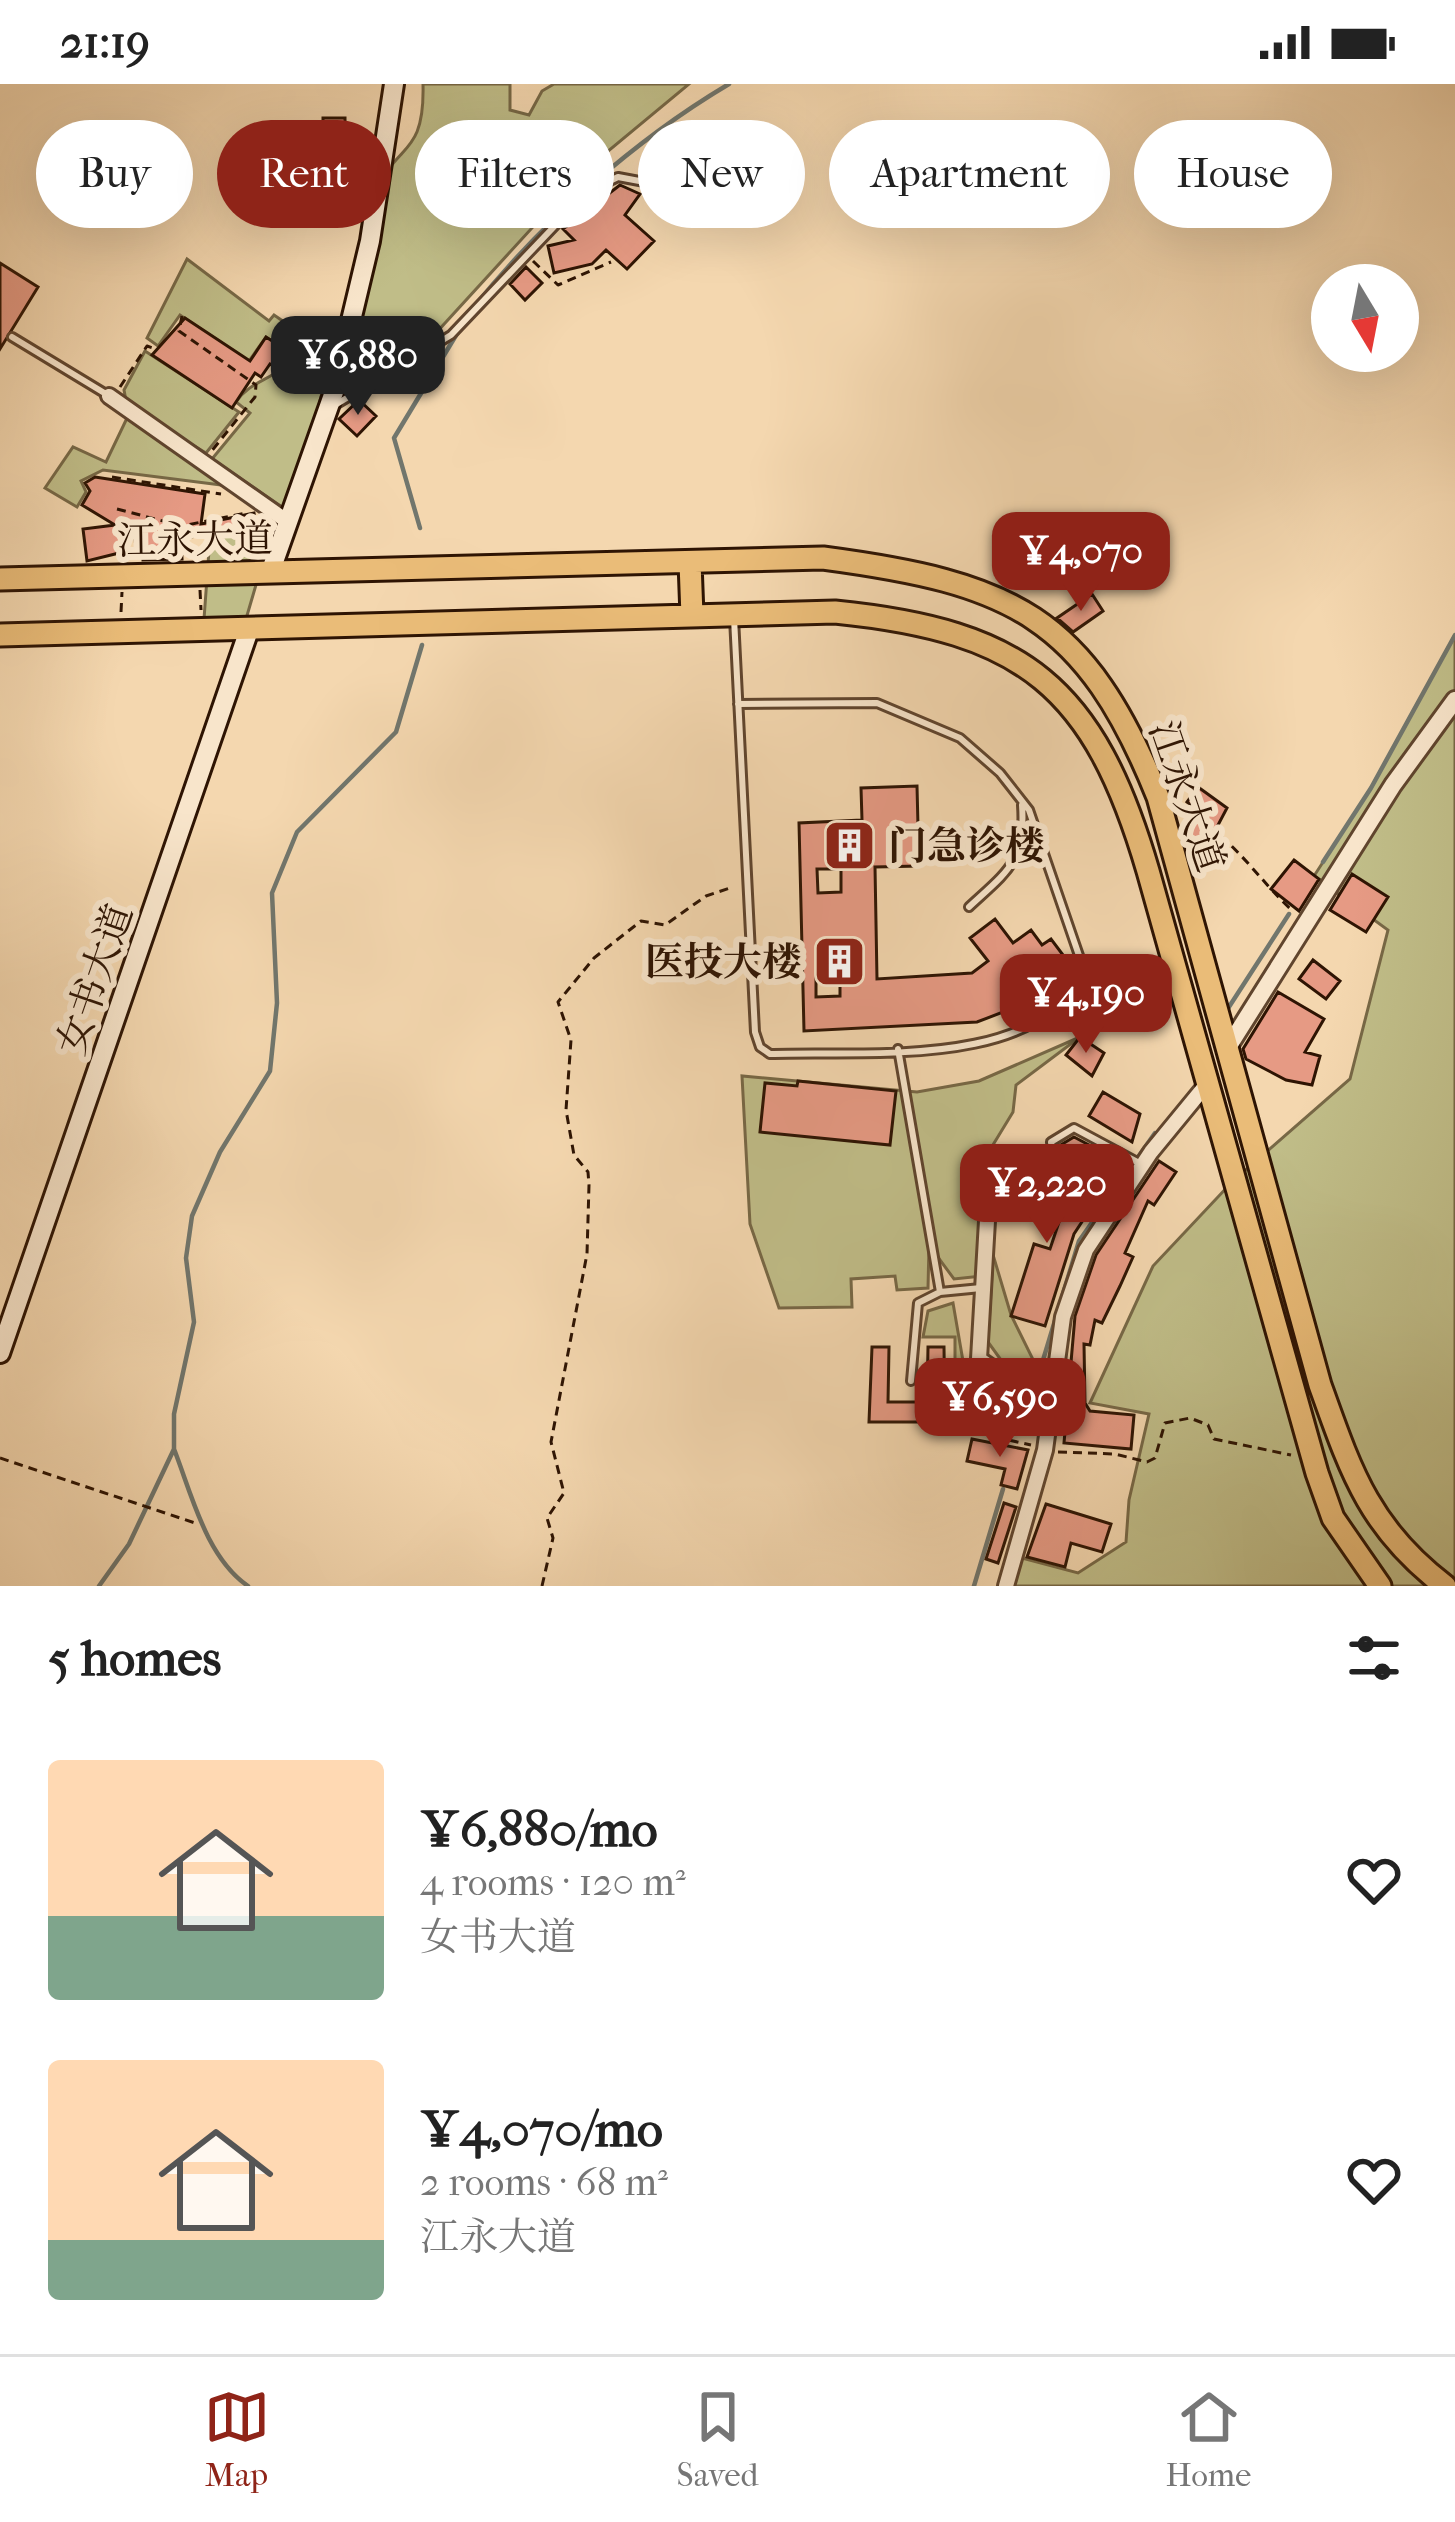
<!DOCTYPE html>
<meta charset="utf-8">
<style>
:root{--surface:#fff;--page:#f2f2f2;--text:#222;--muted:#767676;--line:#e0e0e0;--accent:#8f2418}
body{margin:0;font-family:"IM FELL French Canon","Noto Serif SC",serif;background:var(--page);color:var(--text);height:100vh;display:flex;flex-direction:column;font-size:45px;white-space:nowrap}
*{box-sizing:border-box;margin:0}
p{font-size:39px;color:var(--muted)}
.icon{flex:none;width:66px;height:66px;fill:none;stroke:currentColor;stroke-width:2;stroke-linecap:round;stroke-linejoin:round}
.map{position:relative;height:1502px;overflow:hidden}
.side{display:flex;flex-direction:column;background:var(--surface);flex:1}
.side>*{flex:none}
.banner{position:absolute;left:36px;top:36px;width:1383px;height:108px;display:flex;gap:24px}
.needle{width:78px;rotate:170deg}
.buttons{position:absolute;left:1311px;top:180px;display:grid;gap:24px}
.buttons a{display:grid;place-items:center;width:108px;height:108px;border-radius:50%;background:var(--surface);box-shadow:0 12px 48px #0002;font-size:60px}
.price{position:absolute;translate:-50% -102px;padding:0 27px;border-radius:24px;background:var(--accent);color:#fff;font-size:39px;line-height:78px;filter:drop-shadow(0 3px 6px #0008)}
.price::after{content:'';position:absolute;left:50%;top:72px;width:36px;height:27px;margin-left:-18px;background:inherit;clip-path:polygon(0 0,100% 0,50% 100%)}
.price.on{background:#222;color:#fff}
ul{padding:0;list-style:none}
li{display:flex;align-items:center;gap:36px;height:300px;padding:0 48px}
li span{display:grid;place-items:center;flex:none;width:336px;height:240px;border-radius:12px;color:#555}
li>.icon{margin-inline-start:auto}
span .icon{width:144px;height:144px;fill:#fffc;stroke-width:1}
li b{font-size:51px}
h2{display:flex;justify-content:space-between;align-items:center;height:144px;padding:0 48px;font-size:51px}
.pill{padding:0 42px;border-radius:54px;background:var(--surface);box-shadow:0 12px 48px #0002;font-size:42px;line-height:108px}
.pill.on{background:var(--accent);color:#fff}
.status{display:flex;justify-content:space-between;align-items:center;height:84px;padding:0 60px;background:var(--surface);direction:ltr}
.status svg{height:33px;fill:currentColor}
.dock{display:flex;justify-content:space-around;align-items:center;height:168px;border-top:3px solid var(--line);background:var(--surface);font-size:33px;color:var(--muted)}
.dock a{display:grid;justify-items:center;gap:6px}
.dock .on{color:var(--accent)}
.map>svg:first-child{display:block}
.green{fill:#c0bd88;stroke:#776846;stroke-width:3}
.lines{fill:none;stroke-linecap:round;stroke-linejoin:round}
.stream{stroke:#71766d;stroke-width:4.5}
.building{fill:#e69a84;stroke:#2e1403;stroke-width:3;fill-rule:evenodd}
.service-casing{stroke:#60452e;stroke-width:12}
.minor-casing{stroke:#60452e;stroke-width:20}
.tertiary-casing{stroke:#60452e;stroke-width:22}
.secondary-casing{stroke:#2e1403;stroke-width:24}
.primary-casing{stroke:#2e1403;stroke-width:27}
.path{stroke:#2e1403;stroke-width:3;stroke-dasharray:9 6;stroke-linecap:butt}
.service{stroke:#f8e5cb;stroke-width:6}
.minor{stroke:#f8e5cb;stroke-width:14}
.tertiary{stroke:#f8e5cb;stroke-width:16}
.secondary{stroke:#f8e5cb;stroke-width:18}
.primary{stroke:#eabc78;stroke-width:21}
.labels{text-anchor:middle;stroke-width:12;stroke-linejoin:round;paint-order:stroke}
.street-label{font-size:39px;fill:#2e1403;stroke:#f8e5cb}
.poi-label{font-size:39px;font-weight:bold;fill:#2e1403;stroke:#f8e5cb;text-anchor:start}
</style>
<div class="status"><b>21:19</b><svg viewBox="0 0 49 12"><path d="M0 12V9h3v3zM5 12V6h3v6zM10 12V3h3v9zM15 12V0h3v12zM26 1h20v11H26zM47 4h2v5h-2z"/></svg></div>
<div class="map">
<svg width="1455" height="1502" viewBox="0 0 1455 1502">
<rect width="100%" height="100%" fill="#f4d7af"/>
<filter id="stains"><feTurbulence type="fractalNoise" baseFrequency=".00167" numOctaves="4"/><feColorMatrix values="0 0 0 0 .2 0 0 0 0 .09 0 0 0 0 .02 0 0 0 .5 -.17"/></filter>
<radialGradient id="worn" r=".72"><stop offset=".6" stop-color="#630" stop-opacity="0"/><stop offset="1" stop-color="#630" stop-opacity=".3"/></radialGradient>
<path class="green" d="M423,0H510V26L529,31L542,7L554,0H689L584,87L424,262C402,240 382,237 351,236C360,194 364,147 378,107C395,58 425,75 423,0Z
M187,175L269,237L274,231L331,270L315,338L285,425L212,375L250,329L236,318C252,294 279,296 293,271L266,253L249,277L180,231L158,262L147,254Z
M145,267L239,328L206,369L127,322L124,306Z
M128,332L229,402L103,386L81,397L86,408L77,423L45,404L73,363L106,378Z
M275,436L246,535H204L210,453Z
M1455,551V1502H1004L1014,1472L1078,1489L1126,1458L1129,1416L1149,1330L1090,1319L1153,1182L1232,1098L1350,995L1388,846L1314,792L1371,704Z
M1080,953L1016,1001L1013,1028L971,1097L1011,1231L1051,1312L1014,1294L988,1258L992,1191L954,1195L929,1161L928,1204L897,1206L895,1192L851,1195L852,1223L779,1224L750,1140L742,992L917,1008L979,997Z
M953,1219L963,1277L1028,1319L955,1341V1253H923L928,1227Z"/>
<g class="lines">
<path class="stream" d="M474,223C542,138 636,55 729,0
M420,444L394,354L458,248
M1323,778L1371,704L1455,551
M1227,926L1289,830
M1034,1306L1079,1157L1155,1049
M1022,1343L1030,1317
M174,1365C192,1411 206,1473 248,1502
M99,1502L129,1460L174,1365V1330L194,1238L186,1174L192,1132L220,1068L270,987L277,919L272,809L297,748L396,648L422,561
M974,1502L1003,1405"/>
</g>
<path class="building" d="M323,34H345V58L351,59L349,85L319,83L317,92L290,88L295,49L323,53Z
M716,43L722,78L682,84L679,92L669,87L679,54L693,60L691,47Z
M620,101L640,110L625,131L654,157L627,185L606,166L592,180L554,189L548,162L574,156L563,145Z
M0,179L38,203L0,265Z
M526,183L542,199L525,216L510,200Z
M185,234L250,277L266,253L294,271L283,288L270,280L261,293L255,289L232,324L152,271Z
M401,247L410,267L354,301L355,280L367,271L373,280L392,267L386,253Z
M359,316L376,332L357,352L339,335Z
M95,393L205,410L201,440L254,429L256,440L181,455L182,475L143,476L142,444L119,438L123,468L87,477L83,445L115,441L82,421L90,407L85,399Z
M1092,510L1103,527L1073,548L1057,534Z
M917,702L919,782L875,783L877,895L972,889L988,877L970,854L995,835L1013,859L1031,846L1042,861L1051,855L1063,871L1055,877L1062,887L1011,925L977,938L804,947L799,739L862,736L861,704ZM817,785H841V808L818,809ZM816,890H840V912L816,913Z
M1198,703L1227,724L1207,762L1183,748L1197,726L1187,718Z
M1294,776L1319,795L1299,827L1271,805Z
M1352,790L1388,813L1366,848L1330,826Z
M1313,876L1340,897L1326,915L1299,895Z
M1278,908L1324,935L1305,968L1320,972L1312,1001L1286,996L1246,975L1243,965Z
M1080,953L1104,969L1092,992L1066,971Z
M798,997L896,1007L890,1061L760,1048L765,999L797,1002Z
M1103,1008L1140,1030L1132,1058L1089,1032Z
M1074,1053L1121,1078L1103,1106L1087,1095L1090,1090L1060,1073L1059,1062Z
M1159,1077L1176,1088L1154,1121L1148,1117L1125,1169L1133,1173L1120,1202L1102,1239L1095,1236L1090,1261L1084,1260L1085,1319L1090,1327L1134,1331L1131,1365L1064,1359L1075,1232L1096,1171Z
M1024,1084L1072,1117L1079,1107L1095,1118L1074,1150L1045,1242L1011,1232L1034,1160L1050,1165L1059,1138L1010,1105Z
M872,1263H889L888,1318H927L928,1263H944L945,1338H869Z
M972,1355L1028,1366L1017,1405L1001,1401L1005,1385L967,1377Z
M1004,1419L1016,1423L998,1479L986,1475Z
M1046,1420L1111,1440L1102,1468L1071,1459L1065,1483L1027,1473Z"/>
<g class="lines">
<defs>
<path id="service" d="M12,253L106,310
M335,321L451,251L587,108L618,93L666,102
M734,534L755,948L760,963L770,970C865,966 1034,987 1085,889L1029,726L1000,689L960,654L877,619L738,620
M969,823C1008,787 1026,777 1022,721
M898,965L940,1208
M1112,1121L1054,1081L1051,1058L1074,1044L1139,1079
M911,1297L918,1219L940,1208L981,1204"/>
<path id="minor" d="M109,312L288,438
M990,1085L979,1275L1052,1326
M1006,1502L1045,1366L1063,1233L1086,1166L1151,1068L1206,1001"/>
<path id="tertiary" d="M1227,965L1393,701L1455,616"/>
<path id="secondary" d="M270,489L334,308L370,157L394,0
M0,1269L250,543"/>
<path id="primary" d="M690,478L692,532
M0,495L823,474C1011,499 1085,531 1158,713L1320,1301C1351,1388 1369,1444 1445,1502
M0,551L835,528C1024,547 1094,602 1148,787L1317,1389L1333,1434L1380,1502"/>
</defs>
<use href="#service" class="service-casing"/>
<use href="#minor" class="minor-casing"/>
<use href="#tertiary" class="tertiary-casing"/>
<use href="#secondary" class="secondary-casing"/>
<use href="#primary" class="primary-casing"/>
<path class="path" d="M533,177L558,201L611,178
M182,232L179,247L256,301L255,313L210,369
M120,303L147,262L156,265
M112,393L221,410
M117,425L182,442L246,429
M135,450L136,472
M200,506L201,526
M121,528L122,508
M1182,731C1219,734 1263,802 1293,827
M995,1353L1031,1361
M1058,1368L1115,1370L1147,1378L1155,1374L1165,1339L1190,1334L1208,1341L1214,1355L1291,1371
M0,1374L195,1439
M542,1502L553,1454L547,1434L564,1409L551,1358L587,1170L589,1101L588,1088L574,1071L566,1026L571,956L558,918L594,874L641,837L665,841L706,812L730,804"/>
<use href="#service" class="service"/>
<use href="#minor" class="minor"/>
<use href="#tertiary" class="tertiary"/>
<use href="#secondary" class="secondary"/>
<use href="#primary" class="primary"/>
</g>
<defs>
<symbol id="building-square" viewBox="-11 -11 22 22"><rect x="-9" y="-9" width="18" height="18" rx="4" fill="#8f2418" stroke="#f8e5cb"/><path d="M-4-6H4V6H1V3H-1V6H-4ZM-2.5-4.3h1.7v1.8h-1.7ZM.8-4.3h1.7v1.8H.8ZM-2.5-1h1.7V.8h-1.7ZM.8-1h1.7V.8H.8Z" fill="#fff"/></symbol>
</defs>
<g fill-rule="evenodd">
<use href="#building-square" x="820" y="732" width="59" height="59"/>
<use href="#building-square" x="810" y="848" width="59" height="59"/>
</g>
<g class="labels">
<g class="street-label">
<text transform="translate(195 455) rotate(-1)" y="14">江永大道</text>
<text transform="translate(1188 712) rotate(71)" y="14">江永大道</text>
<text transform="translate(94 895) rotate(-71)" y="14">女书大道</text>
</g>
<g class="poi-label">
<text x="888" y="775">门急诊楼</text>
<text x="801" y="891" text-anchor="end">医技大楼</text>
</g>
</g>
<rect width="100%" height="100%" filter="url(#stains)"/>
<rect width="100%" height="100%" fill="url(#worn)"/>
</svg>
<div class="buttons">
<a><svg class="needle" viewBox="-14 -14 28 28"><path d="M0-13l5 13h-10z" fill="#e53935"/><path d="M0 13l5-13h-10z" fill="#767676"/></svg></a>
</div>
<b class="price on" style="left:358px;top:334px">¥6,880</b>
<b class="price" style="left:1081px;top:530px">¥4,070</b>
<b class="price" style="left:1086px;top:972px">¥4,190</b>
<b class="price" style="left:1047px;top:1162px">¥2,220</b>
<b class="price" style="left:1000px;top:1376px">¥6,590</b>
<div class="banner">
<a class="pill">Buy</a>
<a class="pill on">Rent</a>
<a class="pill">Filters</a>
<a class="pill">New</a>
<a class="pill">Apartment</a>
<a class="pill">House</a>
</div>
</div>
<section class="side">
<h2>5 homes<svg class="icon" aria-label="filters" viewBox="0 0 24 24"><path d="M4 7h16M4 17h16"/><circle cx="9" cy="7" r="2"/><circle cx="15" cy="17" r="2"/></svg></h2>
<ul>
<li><span style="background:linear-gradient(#ffd9b3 65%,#7fa58c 0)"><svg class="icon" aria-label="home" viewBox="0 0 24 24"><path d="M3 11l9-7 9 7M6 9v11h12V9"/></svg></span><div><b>¥6,880/mo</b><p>4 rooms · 120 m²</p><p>女书大道</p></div><svg class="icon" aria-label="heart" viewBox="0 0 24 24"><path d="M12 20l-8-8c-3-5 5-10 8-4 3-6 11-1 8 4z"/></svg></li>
<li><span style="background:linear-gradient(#ffd9b3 75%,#7fa58c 0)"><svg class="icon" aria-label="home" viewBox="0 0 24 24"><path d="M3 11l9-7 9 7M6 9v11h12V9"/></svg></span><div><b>¥4,070/mo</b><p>2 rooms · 68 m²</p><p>江永大道</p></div><svg class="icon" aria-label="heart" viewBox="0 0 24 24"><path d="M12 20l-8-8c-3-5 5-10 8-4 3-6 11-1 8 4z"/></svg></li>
</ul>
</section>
<nav class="dock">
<a class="on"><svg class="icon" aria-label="map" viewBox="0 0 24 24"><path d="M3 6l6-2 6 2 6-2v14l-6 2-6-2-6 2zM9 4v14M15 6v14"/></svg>Map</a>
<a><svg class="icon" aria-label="saved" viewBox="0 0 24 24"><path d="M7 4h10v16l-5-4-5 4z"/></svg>Saved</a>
<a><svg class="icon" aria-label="home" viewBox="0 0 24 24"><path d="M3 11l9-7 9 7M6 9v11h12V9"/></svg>Home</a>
</nav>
